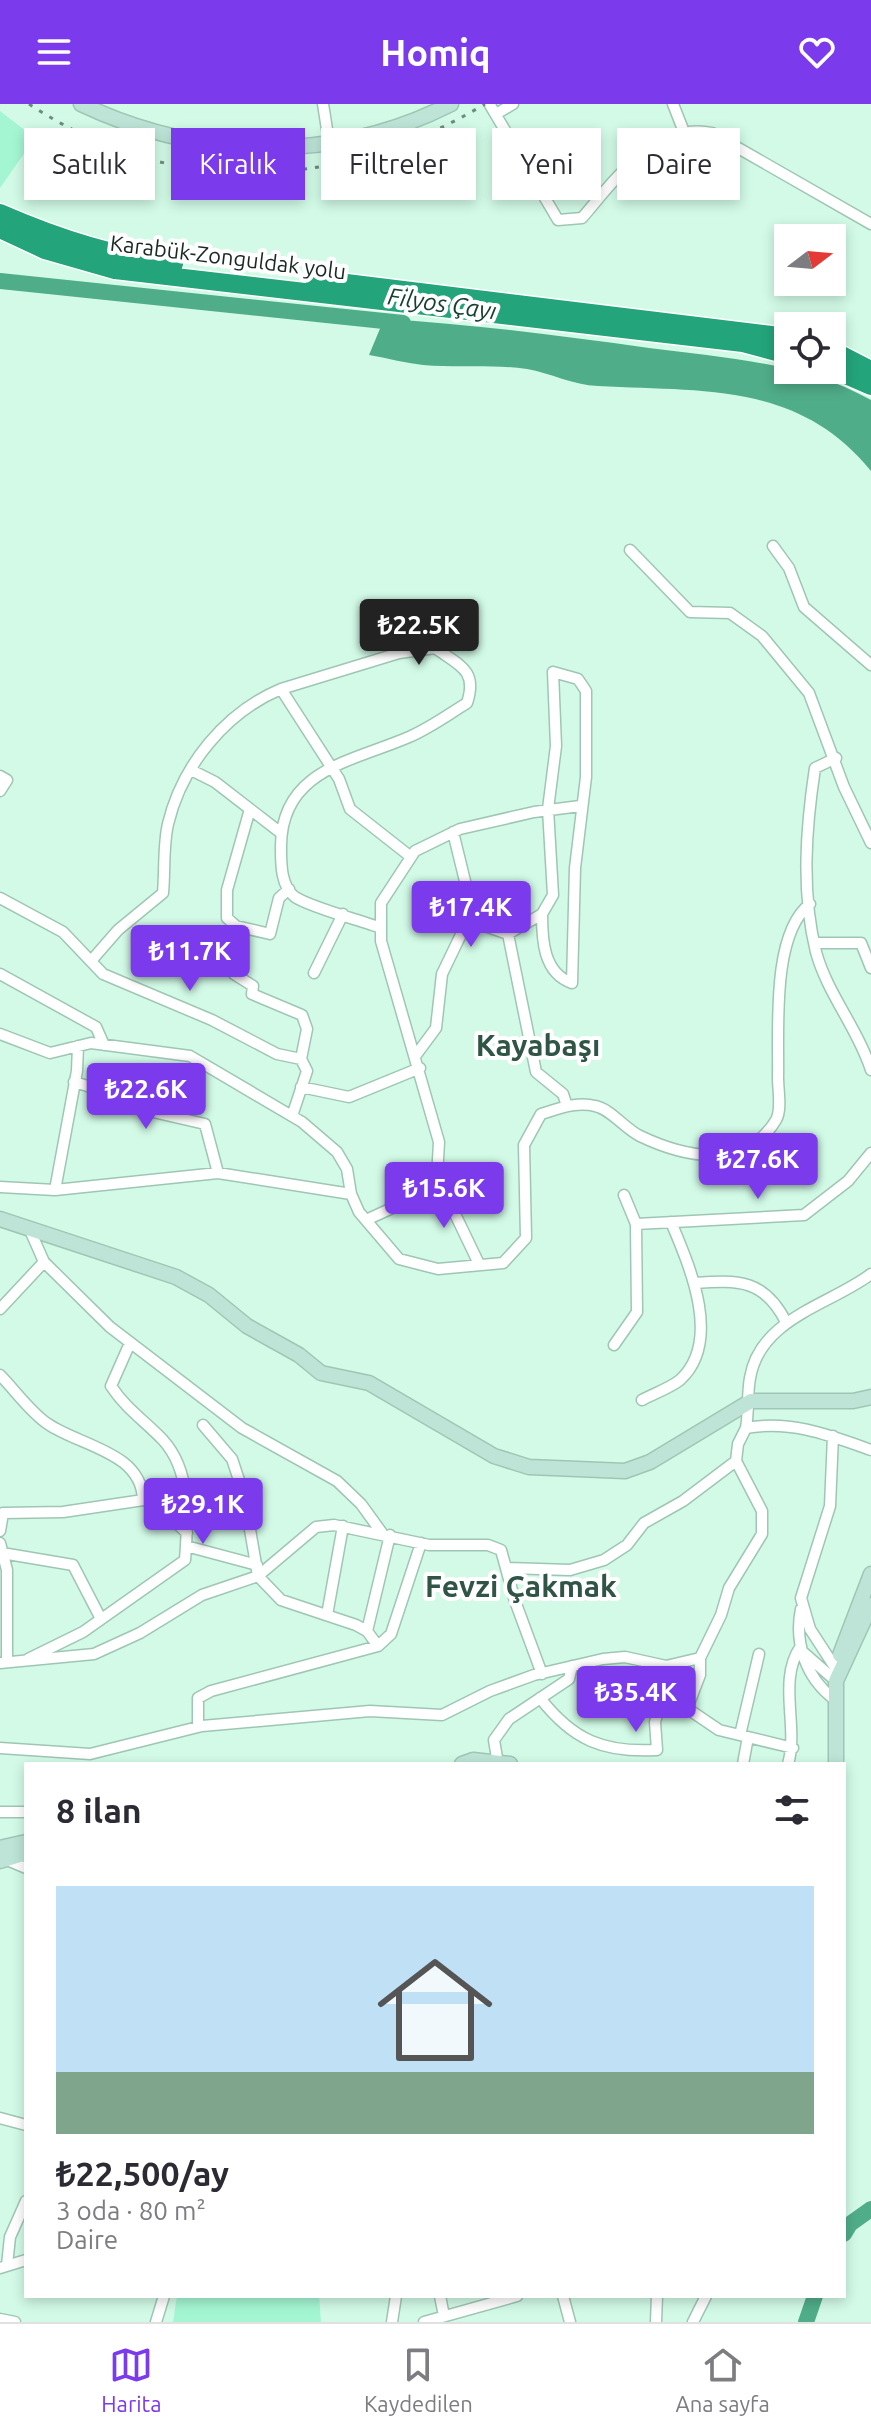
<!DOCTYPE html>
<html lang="tr">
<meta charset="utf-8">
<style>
:root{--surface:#fff;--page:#f2f2f3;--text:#2b2b33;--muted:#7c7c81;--line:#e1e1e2;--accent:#7c3aed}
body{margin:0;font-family:Ubuntu,sans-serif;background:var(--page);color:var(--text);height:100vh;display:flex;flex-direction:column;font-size:30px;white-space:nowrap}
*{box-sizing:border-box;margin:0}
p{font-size:26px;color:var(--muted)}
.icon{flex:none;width:44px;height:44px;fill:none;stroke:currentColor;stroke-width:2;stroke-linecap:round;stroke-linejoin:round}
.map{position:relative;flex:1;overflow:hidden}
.details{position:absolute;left:24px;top:1658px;width:822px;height:536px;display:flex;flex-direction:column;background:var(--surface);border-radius:0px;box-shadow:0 4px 12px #0003}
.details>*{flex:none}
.banner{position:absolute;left:24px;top:24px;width:824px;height:72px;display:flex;gap:16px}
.needle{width:52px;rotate:74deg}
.buttons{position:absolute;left:774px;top:120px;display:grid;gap:16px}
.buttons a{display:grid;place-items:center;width:72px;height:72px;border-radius:0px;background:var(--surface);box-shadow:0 4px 12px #0003;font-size:40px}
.price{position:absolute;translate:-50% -68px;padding:0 18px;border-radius:8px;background:var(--accent);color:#fff;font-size:26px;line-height:52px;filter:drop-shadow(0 2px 4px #0008)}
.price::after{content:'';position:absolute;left:50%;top:48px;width:24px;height:18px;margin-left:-12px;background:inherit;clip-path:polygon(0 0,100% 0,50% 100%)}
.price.current{background:#222;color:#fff}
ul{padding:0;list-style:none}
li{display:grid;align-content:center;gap:16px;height:424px;padding:0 32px}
li span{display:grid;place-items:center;height:248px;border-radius:0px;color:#555}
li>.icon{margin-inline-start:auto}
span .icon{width:144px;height:144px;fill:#fffc;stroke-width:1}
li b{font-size:34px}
h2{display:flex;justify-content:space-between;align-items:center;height:96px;padding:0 32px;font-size:34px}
.tag{padding:0 28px;border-radius:0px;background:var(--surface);box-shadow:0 4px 12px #0003;font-size:28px;line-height:72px}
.tag.current{background:var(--accent);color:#fff}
header{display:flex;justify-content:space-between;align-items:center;height:104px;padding:0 32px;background:var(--accent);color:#fff;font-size:36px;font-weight:700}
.tabs{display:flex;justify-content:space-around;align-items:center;height:112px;border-top:2px solid var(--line);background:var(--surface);font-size:22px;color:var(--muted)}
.tabs a{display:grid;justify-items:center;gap:4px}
.tabs .current{color:var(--accent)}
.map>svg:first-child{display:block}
.green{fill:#a4f6d3}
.water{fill:#50ad8a}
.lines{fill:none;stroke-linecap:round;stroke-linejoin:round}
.river{stroke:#50ad8a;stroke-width:16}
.street-casing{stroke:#9fc6b5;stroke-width:13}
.secondary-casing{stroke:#9fc6b5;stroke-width:17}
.highway-casing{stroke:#fff;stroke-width:21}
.street{stroke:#fff;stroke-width:10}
.secondary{stroke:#bde4d7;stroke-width:14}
.highway{stroke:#24a47b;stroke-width:18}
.rail{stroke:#6f8a7e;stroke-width:3;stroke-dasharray:4 8;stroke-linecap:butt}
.labels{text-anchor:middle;stroke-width:8;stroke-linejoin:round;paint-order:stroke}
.street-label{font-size:22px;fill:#1a2922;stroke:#fff}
.water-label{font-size:24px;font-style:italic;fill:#184031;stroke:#fff}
.district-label{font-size:30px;font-weight:bold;fill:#305445;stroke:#fff}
</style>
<header><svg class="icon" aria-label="menu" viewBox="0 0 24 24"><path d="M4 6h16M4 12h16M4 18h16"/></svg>Homiq<svg class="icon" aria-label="heart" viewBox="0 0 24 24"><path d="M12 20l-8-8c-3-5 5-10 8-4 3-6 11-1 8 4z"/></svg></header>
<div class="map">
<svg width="871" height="2218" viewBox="0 0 871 2218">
<rect width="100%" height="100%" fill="#d2fae7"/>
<path class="green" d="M0,7L35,34L0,84Z
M177,2192H319L321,2218H173Z"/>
<path class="water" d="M384,215C473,220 561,232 649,244C725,254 803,258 871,296V367C798,277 702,288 598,282C573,281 550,269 527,265C492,260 458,264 423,261C405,259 387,254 369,251Z"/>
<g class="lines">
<path class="river" d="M0,177L403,219
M844,2130L850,2120L871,2105
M806,2218L815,2192"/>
<defs>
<path id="street" d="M323,0L329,38
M673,0L684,28
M490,1L558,116L582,114C613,78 656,17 712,29L871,120
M496,10L513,0
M773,442L789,464L804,503L871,561
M630,446L690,508L730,509L762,532L809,589L844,683L871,739
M281,585L339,675L350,705L411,753
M836,654L815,664C806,723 801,788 816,848C827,889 858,925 871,966
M191,666L215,678L281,729
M0,672L7,676L0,687
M250,705L227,786V814L236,822L270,830L279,794L289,785
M0,794L63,828L103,870L212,916L277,950L301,955L307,967L292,1012
M468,816L508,830L536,968L563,990L567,1002
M508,830L542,810L553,791L548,705L556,642L553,568L578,575L586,587V673L575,764L572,879C543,869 542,835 542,810
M815,839H861L871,864
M91,857L118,826L163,789C165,767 163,741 168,720C182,661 226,608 281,585L399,549L435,544C459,561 478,566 467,599C449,610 430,624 409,633C354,657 282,665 281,741C281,757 280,782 295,793C312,804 360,816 381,824
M314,869L343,810
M0,870L96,923L104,941
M234,870L253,882L252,890L302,911L307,925L301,955
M0,930L50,949L91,939L190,952L302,1018L337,1048L347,1065L351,1090L359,1108L399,1155L438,1165L503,1159L526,1134L524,1041L541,1010C558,1005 577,997 595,1002C611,1005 625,1025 640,1032C686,1054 746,1066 776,1016C782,1006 778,986 778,974C779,927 771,830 810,800
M416,951L436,924L442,870L468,816L465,777L453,728
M74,978L101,986L110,998L205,1020L218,1069
M301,983L349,993L420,964
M432,1077L456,1112L479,1160
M0,1083L55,1086L218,1069L351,1090
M55,1086L77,967L78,942
M366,1116L412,1095L437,1073L439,1038L381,837V799L415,747L460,725L534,708L580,702
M636,1120L804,1111L848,1077L871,1049
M29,1124L44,1158L110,1223L242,1324L337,1377L361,1400L382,1429
M694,1179C739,1176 764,1175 786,1218
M0,1205L44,1158
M614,1241L637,1208L636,1120L624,1091
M0,1271C15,1286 30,1308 48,1320C80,1342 142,1348 143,1396
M642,1296C653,1290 670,1284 680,1276C723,1237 689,1161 671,1118
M203,1321L232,1355L244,1391L258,1472L281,1496L356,1521L367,1527L378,1542
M746,1324C749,1307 747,1290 750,1274C760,1214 830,1201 871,1170
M833,1332L830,1402L801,1494L810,1525L838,1568
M0,1427L3,1409L63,1408L150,1395L187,1429
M0,1439L7,1466V1558
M186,1442L257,1461
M2,1449L73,1461L101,1515
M506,1464L570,1466L604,1456L627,1441L644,1419L683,1397L736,1357
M801,1505C794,1539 806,1574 834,1595
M327,1511L343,1422
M367,1527L390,1431
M804,1549L836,1577
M700,1554V1571L688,1602L691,1607L719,1626L793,1644
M28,1555L83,1528L185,1456C188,1417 192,1368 163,1336C145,1317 126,1305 111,1282L130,1239
M0,1559L94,1550L140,1529L202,1491L258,1472L316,1423L334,1421L429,1441H488L501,1446L515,1497L542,1570
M540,1594C573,1636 603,1649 657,1646L655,1618L662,1592L693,1589
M198,1623V1594L211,1587L378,1542L391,1530L421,1439
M740,1631L759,1550
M0,1644L90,1650L202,1622L370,1607L442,1611L490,1587L534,1571L603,1555L625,1553L666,1562L700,1554L721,1511L729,1484L762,1430V1407L736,1357L738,1340L746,1324C791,1316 829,1331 871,1346
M498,1660L494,1636L509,1615L569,1575L572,1562
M743,1660L748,1633
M788,1660C799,1622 777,1576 801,1542
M0,1708H26
M7,1756L26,1764
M0,2014L26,2021
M7,2161L10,2133L26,2097
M0,2164L26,2156
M440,2192L444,2212
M563,2192L570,2218
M0,2215L15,2218
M156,2218L164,2192
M392,2218L396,2192
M424,2218L517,2192
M656,2218L657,2192
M693,2218L706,2192"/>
<path id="secondary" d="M81,0C199,56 333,60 451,0
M0,1115L176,1173L209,1191L247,1222L299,1251L321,1269L369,1279L494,1352L529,1363L625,1367L650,1358L751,1297H853L871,1293
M840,1551L871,1470
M462,1660L473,1656L510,1660
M836,1660V1577L871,1501
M0,1744L26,1738
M0,1757L26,1749"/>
<path id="highway" d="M0,109C57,134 112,152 174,160
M0,125L45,146L115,166L743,239L788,251
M314,175L788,233
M832,246L871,266
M832,265L871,282"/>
</defs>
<use href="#street" class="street-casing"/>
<use href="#secondary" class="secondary-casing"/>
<use href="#highway" class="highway-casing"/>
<use href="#street" class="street"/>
<use href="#secondary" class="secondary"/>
<use href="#highway" class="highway"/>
<path class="rail" d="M29,0C173,96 340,87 485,0"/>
</g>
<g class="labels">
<g class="street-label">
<text transform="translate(228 153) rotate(7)" y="8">Karabük-Zonguldak yolu</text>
</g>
<g class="water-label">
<text transform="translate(442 200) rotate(8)" y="8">Filyos Çayı</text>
</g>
<g class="district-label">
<text x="538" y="952">Kayabaşı</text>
<text x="521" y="1493">Fevzi Çakmak</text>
</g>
</g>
</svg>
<div class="buttons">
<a><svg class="needle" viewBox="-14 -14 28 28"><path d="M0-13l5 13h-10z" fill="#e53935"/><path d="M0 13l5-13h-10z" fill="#7c7c81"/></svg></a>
<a><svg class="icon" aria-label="locate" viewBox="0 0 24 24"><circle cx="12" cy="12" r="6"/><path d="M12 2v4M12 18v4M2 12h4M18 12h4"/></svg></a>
</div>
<b class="price current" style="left:419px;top:563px">₺22.5K</b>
<b class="price" style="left:471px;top:845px">₺17.4K</b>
<b class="price" style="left:190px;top:889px">₺11.7K</b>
<b class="price" style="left:146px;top:1027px">₺22.6K</b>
<b class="price" style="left:758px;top:1097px">₺27.6K</b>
<b class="price" style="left:444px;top:1126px">₺15.6K</b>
<b class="price" style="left:203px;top:1442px">₺29.1K</b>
<b class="price" style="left:636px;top:1630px">₺35.4K</b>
<div class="banner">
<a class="tag">Satılık</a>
<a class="tag current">Kiralık</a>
<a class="tag">Filtreler</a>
<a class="tag">Yeni</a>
<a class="tag">Daire</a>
</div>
<section class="details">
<h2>8 ilan<svg class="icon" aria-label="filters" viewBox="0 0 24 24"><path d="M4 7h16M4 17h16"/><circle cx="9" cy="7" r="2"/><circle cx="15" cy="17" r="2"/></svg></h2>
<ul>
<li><span style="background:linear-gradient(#bfe0f5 75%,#7fa58c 0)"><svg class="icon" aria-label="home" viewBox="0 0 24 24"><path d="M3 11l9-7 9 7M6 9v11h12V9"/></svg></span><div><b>₺22,500/ay</b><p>3 oda · 80 m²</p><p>Daire</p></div></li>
</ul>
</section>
</div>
<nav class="tabs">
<a class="current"><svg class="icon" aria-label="map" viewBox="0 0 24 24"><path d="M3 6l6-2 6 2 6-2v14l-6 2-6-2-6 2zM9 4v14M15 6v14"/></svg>Harita</a>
<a><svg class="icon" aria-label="saved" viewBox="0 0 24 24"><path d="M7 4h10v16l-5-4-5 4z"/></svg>Kaydedilen</a>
<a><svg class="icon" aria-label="home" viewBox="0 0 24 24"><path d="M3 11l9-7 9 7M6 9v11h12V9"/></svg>Ana sayfa</a>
</nav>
